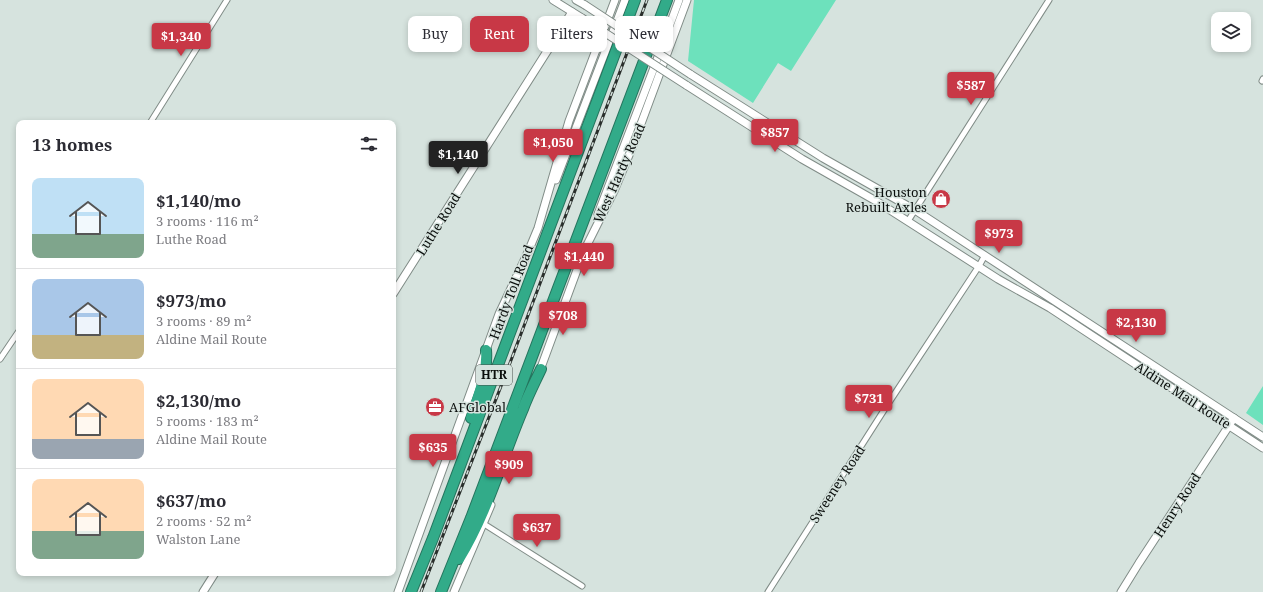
<!DOCTYPE html>
<meta charset="utf-8">
<style>
:root{--surface:#fff;--page:#f2f2f3;--text:#2b2b33;--muted:#7c7c81;--line:#e1e1e2;--accent:#c83846}
body{margin:0;font-family:"Noto Serif",serif;background:var(--page);color:var(--text);height:100vh;display:flex;flex-direction:column;font-size:15px;white-space:nowrap}
*{box-sizing:border-box;margin:0}
p{font-size:13px;color:var(--muted)}
.icon{flex:none;width:22px;height:22px;fill:none;stroke:currentColor;stroke-width:2;stroke-linecap:round;stroke-linejoin:round}
.map{position:relative;flex:1;overflow:hidden}
.details{position:absolute;left:16px;top:120px;width:380px;height:456px;display:flex;flex-direction:column;background:var(--surface);border-radius:8px;box-shadow:0 2px 6px #0003}
.details>*{flex:none}
.hud{position:absolute;left:408px;top:16px;width:380px;height:36px;display:flex;gap:8px}
.buttons{position:absolute;left:1211px;top:12px;display:grid;gap:8px}
.buttons a{display:grid;place-items:center;width:40px;height:40px;border-radius:8px;background:var(--surface);box-shadow:0 2px 6px #0003;font-size:20px}
.price{position:absolute;translate:-50% -34px;padding:0 9px;border-radius:4px;background:var(--accent);color:#fff;font-size:13px;line-height:26px;filter:drop-shadow(0 1px 2px #0008)}
.price::after{content:'';position:absolute;left:50%;top:24px;width:12px;height:9px;margin-left:-6px;background:inherit;clip-path:polygon(0 0,100% 0,50% 100%)}
.price.active{background:#222;color:#fff}
ul{padding:0;list-style:none}
li{display:flex;align-items:center;gap:12px;height:100px;padding:0 16px}
li+li{border-top:1px solid var(--line)}
li span{display:grid;place-items:center;flex:none;width:112px;height:80px;border-radius:8px;color:#555}
li>.icon{margin-inline-start:auto}
span .icon{width:48px;height:48px;fill:#fffc;stroke-width:1}
li b{font-size:17px}
h2{display:flex;justify-content:space-between;align-items:center;height:48px;padding:0 16px;font-size:17px}
.tag{padding:0 14px;border-radius:8px;background:var(--surface);box-shadow:0 2px 6px #0003;font-size:14px;line-height:36px}
.tag.active{background:var(--accent);color:#fff}
.map>svg:first-child{display:block}
.green{fill:#6de1bc}
.lines{fill:none;stroke-linecap:round;stroke-linejoin:round}
.minor-casing{stroke:#808c87;stroke-width:7}
.tertiary-casing{stroke:#808c87;stroke-width:9}
.secondary-casing{stroke:#808c87;stroke-width:9}
.motorway-casing{stroke:#24745d;stroke-width:12}
.minor{stroke:#fff;stroke-width:5}
.tertiary{stroke:#fff;stroke-width:7}
.secondary{stroke:#fff;stroke-width:7}
.motorway{stroke:#32ab89;stroke-width:10}
.rail-casing{stroke:#2a2f2c;stroke-width:3}
.rail{stroke:#d6e3de;stroke-width:1.5;stroke-dasharray:4.5;stroke-linecap:butt}
.secondary-bridge-casing{stroke:#808c87;stroke-width:9;stroke-linecap:butt}
.secondary-bridge{stroke:#fff;stroke-width:7}
.labels{text-anchor:middle;stroke-width:3;stroke-linejoin:round;paint-order:stroke}
.shield{fill:#d6e3de;stroke:#474e4b;stroke-width:1}
.shield-label{font-size:12px;font-weight:bold;fill:#0a0e0c}
.street-label{font-size:13px;fill:#0a0e0c;stroke:#d6e3de}
.poi-label{font-size:13px;fill:#0a0e0c;stroke:#d6e3de;text-anchor:end}
</style>
<div class="map">
<svg width="1263" height="592" viewBox="0 0 1263 592">
<rect width="100%" height="100%" fill="#d6e3de"/>
<path class="green" d="M694,0H836L791,71L778,63L753,103L688,61Z
M1263,386V425L1246,413Z"/>
<g class="lines">
<defs>
<path id="minor" d="M1262,81L1263,79
M150,123L227,0
M908,221L1049,0
M0,359L19,331
M484,524L582,586
M768,592L886,407L979,266L985,255"/>
<path id="tertiary" d="M393,294L572,12
M203,592L215,573
M1121,592L1139,563L1234,418"/>
<path id="secondary" d="M553,0L582,18
M576,0L585,5
M690,74L823,158L915,210L1263,437
M686,85L802,159L876,201L998,279L1050,308L1263,448
M556,180L625,0
M598,214L655,65L679,0
M539,373L584,251L614,191L632,148L687,0
M398,592L499,314L528,252L538,228L569,121L615,0
M454,592L491,505"/>
<path id="motorway" d="M471,418C478,396 488,373 486,350
M459,559C488,512 502,458 523,409C528,395 535,382 541,369
M411,592L433,538L635,0
M441,592L471,518L667,0"/>
</defs>
<use href="#minor" class="minor-casing"/>
<use href="#tertiary" class="tertiary-casing"/>
<use href="#secondary" class="secondary-casing"/>
<use href="#motorway" class="motorway-casing"/>
<use href="#minor" class="minor"/>
<use href="#tertiary" class="tertiary"/>
<use href="#secondary" class="secondary"/>
<use href="#motorway" class="motorway"/>
<defs>
<path id="rail" d="M421,592L510,363L647,0"/>
</defs>
<use href="#rail" class="rail-casing"/>
<use href="#rail" class="rail"/>
<defs>
<path id="secondary-bridge" d="M585,5L690,74
M582,18L686,85"/>
</defs>
<use href="#secondary-bridge" class="secondary-bridge-casing"/>
<use href="#secondary-bridge" class="secondary-bridge"/>
</g>
<defs>
<symbol id="shop-disc" viewBox="-11 -11 22 22"><circle r="9.5" fill="#c83846" stroke="#d6e3de"/><path d="M-5-2.5h2.3a2.7 3.5 0 0 1 5.4 0H5L5.5 6h-11ZM-1.5-2.5h3a1.5 2.3 0 0 0-3 0Z" fill="#fff"/></symbol>
<symbol id="office-disc" viewBox="-11 -11 22 22"><circle r="9.5" fill="#c83846" stroke="#d6e3de"/><path d="M-6-3h4V-5.5h4V-3h4V5H-6ZM-1-4.5V-3h2v-1.5ZM-6 0V1H6V0Z" fill="#fff"/></symbol>
</defs>
<g fill-rule="evenodd">
<use href="#shop-disc" x="930" y="188" width="22" height="22"/>
<use href="#office-disc" x="424" y="396" width="22" height="22"/>
</g>
<g class="labels">
<rect class="shield" x="476" y="365" width="36" height="20" rx="3"/>
<g class="shield-label">
<text x="494" y="379">HTR</text>
</g>
<g class="street-label">
<text transform="translate(619 173) rotate(-66)" y="5">West Hardy Road</text>
<text transform="translate(438 224) rotate(-58)" y="5">Luthe Road</text>
<text transform="translate(511 292) rotate(-69)" y="5">Hardy Toll Road</text>
<text transform="translate(1183 395) rotate(33)" y="5">Aldine Mail Route</text>
<text transform="translate(837 484) rotate(-57)" y="5">Sweeney Road</text>
<text transform="translate(1177 505) rotate(-57)" y="5">Henry Road</text>
</g>
<g class="poi-label">
<text x="927" y="197">Houston<tspan x="927" dy="15">Rebuilt Axles</tspan></text>
<text x="449" y="412" text-anchor="start">AFGlobal</text>
</g>
</g>
</svg>
<div class="buttons">
<a><svg class="icon" aria-label="layers" viewBox="0 0 24 24"><path d="M12 4l9 5-9 5-9-5zM3 14l9 5 9-5"/></svg></a>
</div>
<b class="price" style="left:181px;top:57px">$1,340</b>
<b class="price" style="left:971px;top:106px">$587</b>
<b class="price" style="left:775px;top:153px">$857</b>
<b class="price" style="left:553px;top:163px">$1,050</b>
<b class="price active" style="left:458px;top:175px">$1,140</b>
<b class="price" style="left:999px;top:254px">$973</b>
<b class="price" style="left:584px;top:277px">$1,440</b>
<b class="price" style="left:563px;top:336px">$708</b>
<b class="price" style="left:1136px;top:343px">$2,130</b>
<b class="price" style="left:869px;top:419px">$731</b>
<b class="price" style="left:433px;top:468px">$635</b>
<b class="price" style="left:509px;top:485px">$909</b>
<b class="price" style="left:537px;top:548px">$637</b>
<div class="hud">
<a class="tag">Buy</a>
<a class="tag active">Rent</a>
<a class="tag">Filters</a>
<a class="tag">New</a>
</div>
<section class="details">
<h2>13 homes<svg class="icon" aria-label="filters" viewBox="0 0 24 24"><path d="M4 7h16M4 17h16"/><circle cx="9" cy="7" r="2"/><circle cx="15" cy="17" r="2"/></svg></h2>
<ul>
<li><span style="background:linear-gradient(#bfe0f5 70%,#7fa58c 0)"><svg class="icon" aria-label="home" viewBox="0 0 24 24"><path d="M3 11l9-7 9 7M6 9v11h12V9"/></svg></span><div><b>$1,140/mo</b><p>3 rooms · 116 m²</p><p>Luthe Road</p></div></li>
<li><span style="background:linear-gradient(#a9c7e8 70%,#c2b280 0)"><svg class="icon" aria-label="home" viewBox="0 0 24 24"><path d="M3 11l9-7 9 7M6 9v11h12V9"/></svg></span><div><b>$973/mo</b><p>3 rooms · 89 m²</p><p>Aldine Mail Route</p></div></li>
<li><span style="background:linear-gradient(#ffd9b3 75%,#9aa5b1 0)"><svg class="icon" aria-label="home" viewBox="0 0 24 24"><path d="M3 11l9-7 9 7M6 9v11h12V9"/></svg></span><div><b>$2,130/mo</b><p>5 rooms · 183 m²</p><p>Aldine Mail Route</p></div></li>
<li><span style="background:linear-gradient(#ffd9b3 65%,#7fa58c 0)"><svg class="icon" aria-label="home" viewBox="0 0 24 24"><path d="M3 11l9-7 9 7M6 9v11h12V9"/></svg></span><div><b>$637/mo</b><p>2 rooms · 52 m²</p><p>Walston Lane</p></div></li>
</ul>
</section>
</div>
